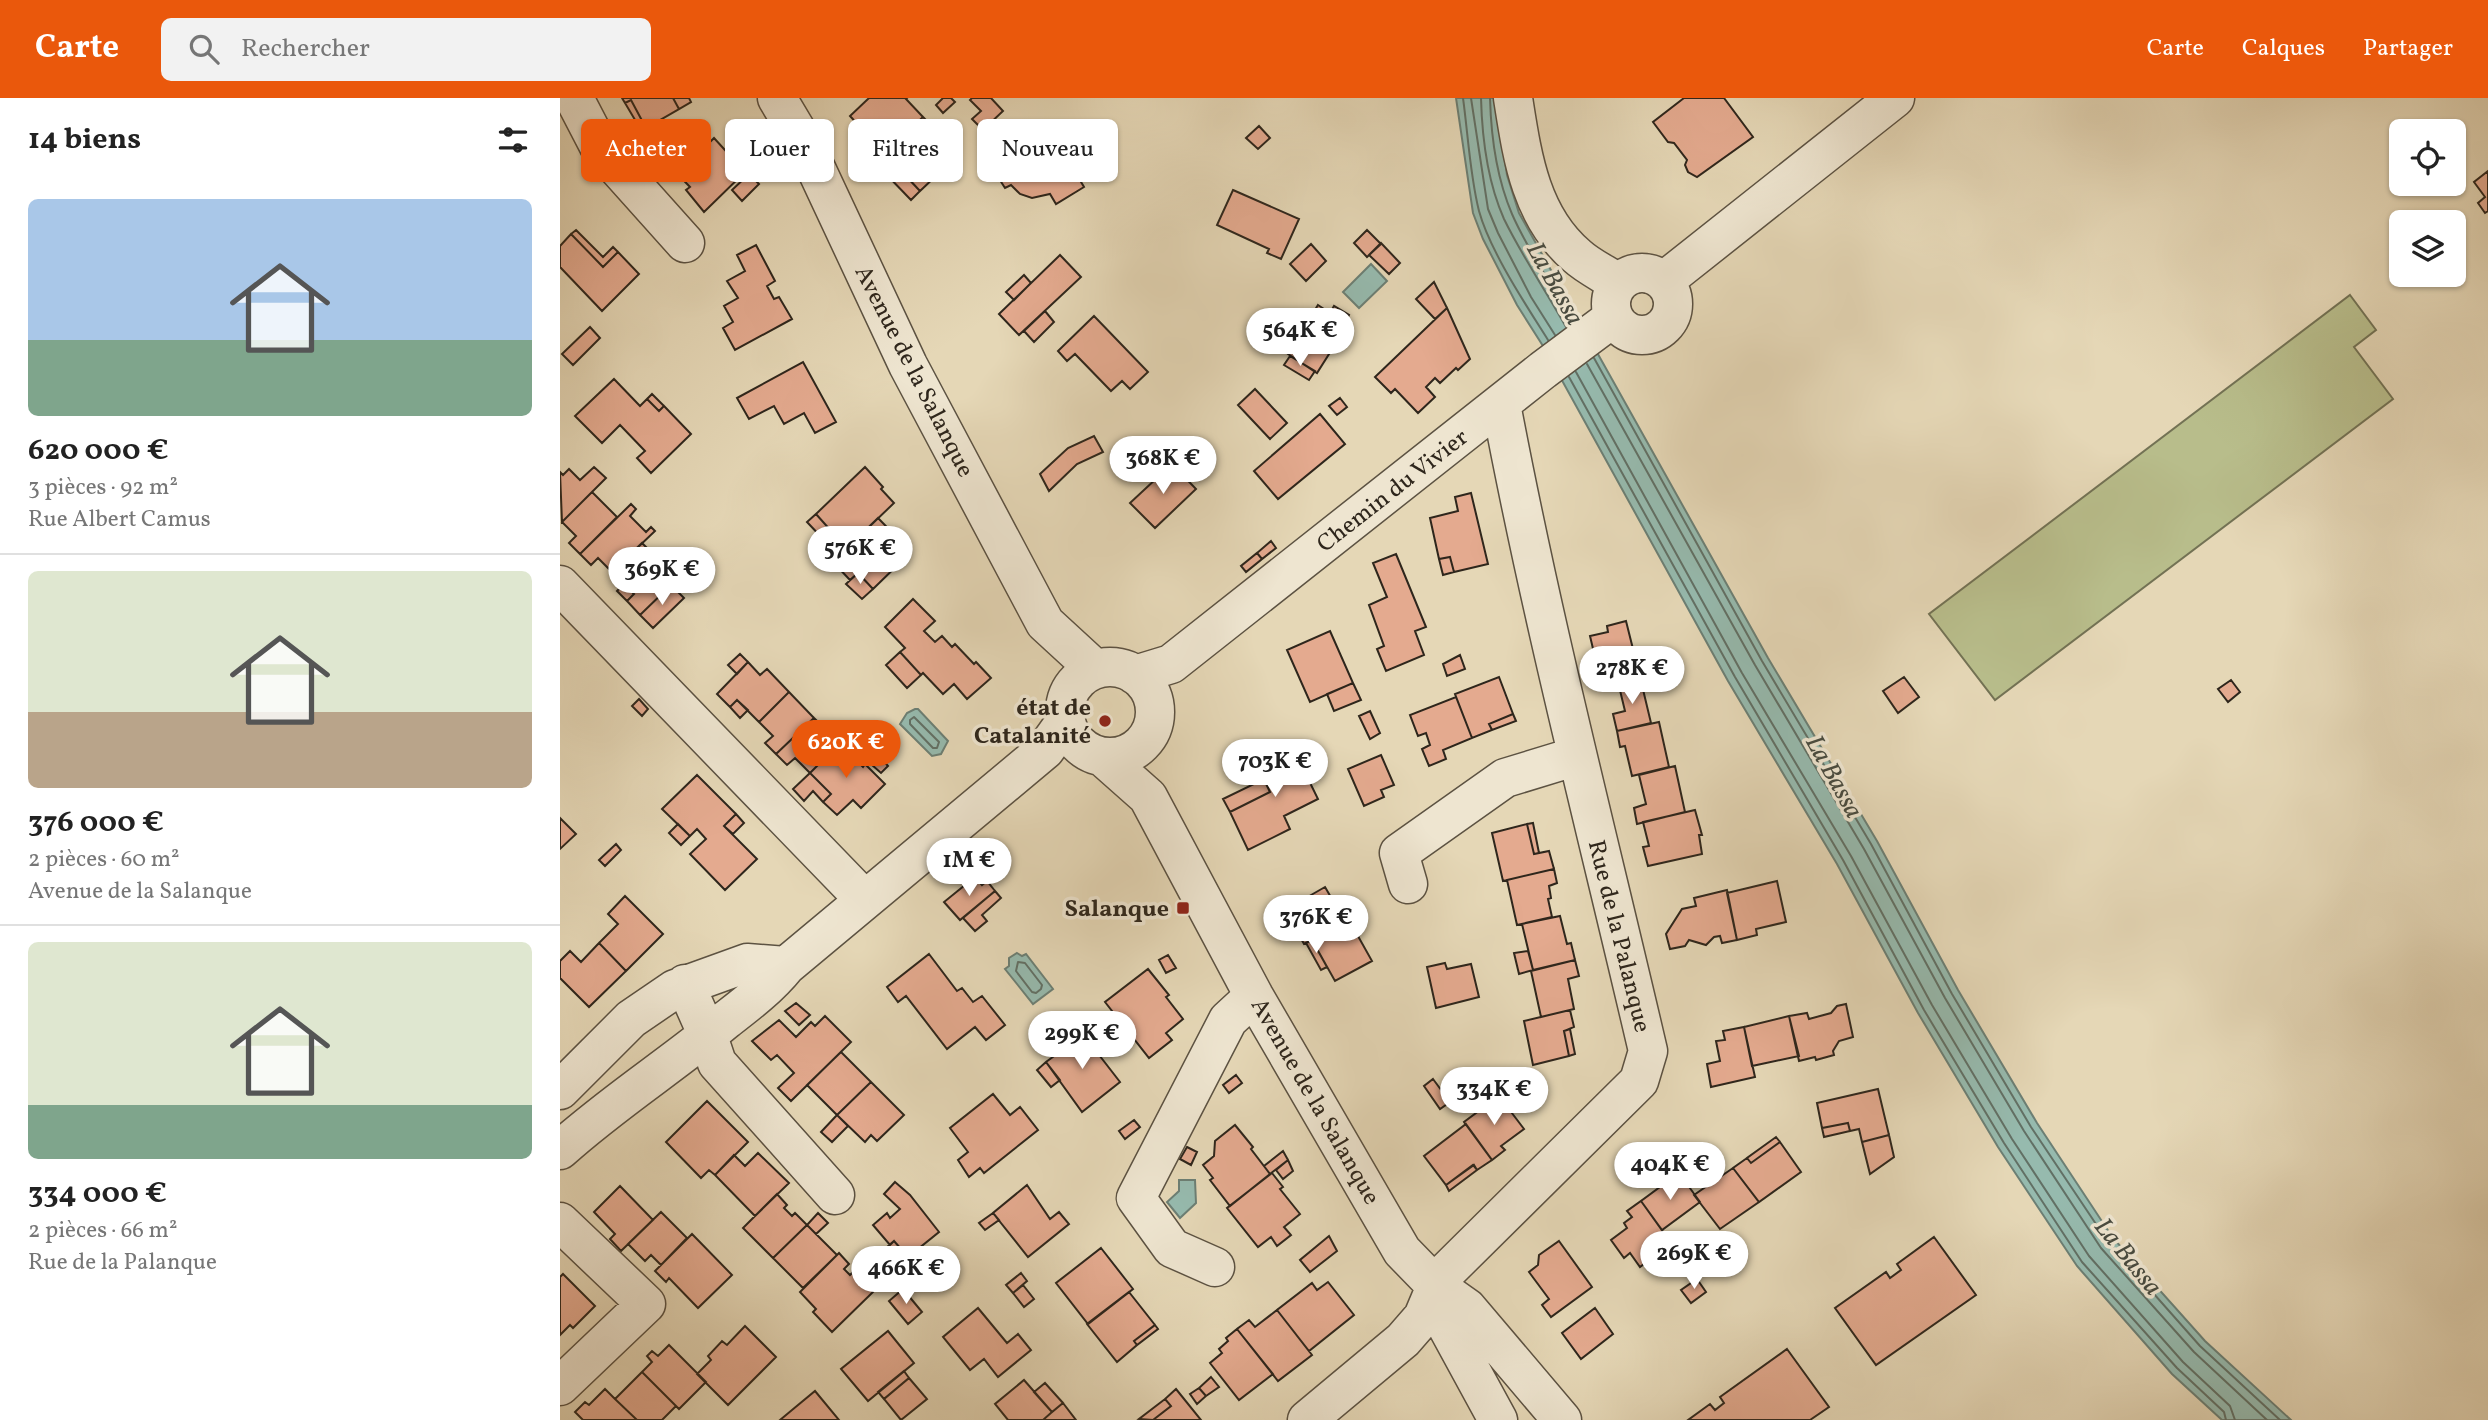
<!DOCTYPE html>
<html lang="fr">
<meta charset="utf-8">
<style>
:root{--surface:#fff;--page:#f2f2f2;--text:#222;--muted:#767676;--line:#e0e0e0;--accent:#ea580c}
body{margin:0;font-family:Vollkorn,serif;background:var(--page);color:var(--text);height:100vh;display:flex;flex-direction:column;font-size:26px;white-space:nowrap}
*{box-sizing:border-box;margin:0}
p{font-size:23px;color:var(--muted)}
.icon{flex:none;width:38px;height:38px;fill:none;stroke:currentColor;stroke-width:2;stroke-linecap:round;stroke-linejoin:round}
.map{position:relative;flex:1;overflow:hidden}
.details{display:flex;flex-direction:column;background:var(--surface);width:560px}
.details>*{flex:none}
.top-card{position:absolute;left:21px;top:21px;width:665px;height:63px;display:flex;gap:14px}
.tools{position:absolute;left:1829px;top:21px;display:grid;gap:14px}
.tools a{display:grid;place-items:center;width:77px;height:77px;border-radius:10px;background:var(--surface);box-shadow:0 2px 5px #0004;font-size:35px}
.price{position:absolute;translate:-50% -60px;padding:0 16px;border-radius:24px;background:#fff;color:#222;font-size:23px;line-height:46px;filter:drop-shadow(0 2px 4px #0008)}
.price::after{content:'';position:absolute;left:50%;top:42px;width:21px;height:16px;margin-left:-10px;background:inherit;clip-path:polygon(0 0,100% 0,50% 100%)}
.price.on{background:var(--accent);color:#fff}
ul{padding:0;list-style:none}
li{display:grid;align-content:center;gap:14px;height:371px;padding:0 28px}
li+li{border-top:2px solid var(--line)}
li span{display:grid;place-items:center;height:217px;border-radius:10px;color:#555}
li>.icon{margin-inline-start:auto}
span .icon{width:126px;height:126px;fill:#fffc;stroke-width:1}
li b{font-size:30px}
h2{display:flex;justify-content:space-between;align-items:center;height:84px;padding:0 28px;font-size:30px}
.chip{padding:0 24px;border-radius:10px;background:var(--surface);box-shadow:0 2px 5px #0004;font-size:24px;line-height:63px}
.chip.on{background:var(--accent);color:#fff}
header{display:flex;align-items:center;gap:42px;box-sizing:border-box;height:98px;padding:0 35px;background:var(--accent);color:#fff}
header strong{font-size:33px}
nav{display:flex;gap:38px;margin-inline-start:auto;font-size:24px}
.search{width:490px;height:63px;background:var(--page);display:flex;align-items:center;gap:18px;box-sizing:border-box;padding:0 24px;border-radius:10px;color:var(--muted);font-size:26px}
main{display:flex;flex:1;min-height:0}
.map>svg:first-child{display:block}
.green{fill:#b8bd8b;stroke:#737254;stroke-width:2}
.water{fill:#96baae;stroke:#6c7f74;stroke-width:2}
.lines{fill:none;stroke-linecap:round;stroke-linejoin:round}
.shore{stroke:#627065;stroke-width:2}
.building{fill:#e4aa8f;stroke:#2e261c;stroke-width:2}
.minor-casing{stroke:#5c5242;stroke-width:41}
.minor{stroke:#eee5d0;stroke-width:38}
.poi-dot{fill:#8f2418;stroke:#eee5d0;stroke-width:2.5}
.labels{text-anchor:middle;stroke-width:7;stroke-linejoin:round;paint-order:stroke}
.street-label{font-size:24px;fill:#2e261c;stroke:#eee5d0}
.poi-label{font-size:24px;font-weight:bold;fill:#2e261c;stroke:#eee5d0;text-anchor:end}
.water-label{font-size:26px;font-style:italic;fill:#484b40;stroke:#eee5d0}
</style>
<header>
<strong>Carte</strong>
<div class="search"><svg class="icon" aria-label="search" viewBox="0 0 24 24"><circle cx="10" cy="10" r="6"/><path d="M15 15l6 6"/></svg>Rechercher</div>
<nav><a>Carte</a><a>Calques</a><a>Partager</a></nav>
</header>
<main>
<section class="details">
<h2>14 biens<svg class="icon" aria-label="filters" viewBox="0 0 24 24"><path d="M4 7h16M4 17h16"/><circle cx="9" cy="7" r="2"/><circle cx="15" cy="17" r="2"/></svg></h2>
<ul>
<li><span style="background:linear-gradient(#a9c7e8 65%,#7fa58c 0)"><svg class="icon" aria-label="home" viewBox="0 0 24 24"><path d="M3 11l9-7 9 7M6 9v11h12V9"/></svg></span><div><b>620 000 €</b><p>3 pièces · 92 m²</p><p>Rue Albert Camus</p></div></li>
<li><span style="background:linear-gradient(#dfe7d0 65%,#b9a48a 0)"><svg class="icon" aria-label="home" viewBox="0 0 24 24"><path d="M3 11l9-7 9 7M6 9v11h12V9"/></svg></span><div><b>376 000 €</b><p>2 pièces · 60 m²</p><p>Avenue de la Salanque</p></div></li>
<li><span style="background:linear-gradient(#dfe7d0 75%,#7fa58c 0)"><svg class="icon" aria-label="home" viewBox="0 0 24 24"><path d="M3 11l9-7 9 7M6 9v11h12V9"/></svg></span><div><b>334 000 €</b><p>2 pièces · 66 m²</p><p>Rue de la Palanque</p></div></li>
</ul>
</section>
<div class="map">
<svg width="1928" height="1322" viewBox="0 0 1928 1322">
<rect width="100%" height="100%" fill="#e5d7b6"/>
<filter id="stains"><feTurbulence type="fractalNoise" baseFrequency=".00286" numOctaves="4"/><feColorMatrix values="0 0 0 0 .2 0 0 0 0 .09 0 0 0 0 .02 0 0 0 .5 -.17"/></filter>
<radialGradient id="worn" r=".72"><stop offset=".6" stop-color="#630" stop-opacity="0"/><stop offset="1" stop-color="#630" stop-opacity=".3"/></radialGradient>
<path class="green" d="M1790,197L1816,232L1794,249L1833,301L1435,602L1369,516Z"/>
<path class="water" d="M896,0H936L947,77L959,115L1208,560L1317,743L1398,892L1477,1025L1553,1140L1645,1243L1731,1322H1662L1612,1276L1517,1168L1438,1049L1358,915L1277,766L1168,583L983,248L957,207L923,141L913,115Z
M811,166L827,183L799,210L783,194Z
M355,611H358L388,643L381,656L372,658L340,626L347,615Z
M457,855L462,858L466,856L493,891L473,906L445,871L449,868V860Z
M619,1082H635L636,1105L620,1120L607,1104L619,1093Z"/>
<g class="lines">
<path class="shore" d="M903,0C908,36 910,78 919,113C930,153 966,207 988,242
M911,0L928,111L938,135L971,199L995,237
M921,0C922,39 928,85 944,121C962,158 986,193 1006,229
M930,0C931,37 937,81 952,116C968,153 993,188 1013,223
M1034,260L1202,563L1311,746L1392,896L1471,1029L1548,1144L1640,1248L1720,1322
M1027,266L1195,567L1304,751L1385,900L1464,1033L1541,1150L1634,1254L1707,1322
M1016,274L1182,575L1291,758L1372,907L1452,1041L1529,1158L1623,1264L1670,1308L1675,1322
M1009,279L1175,579L1283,762L1364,912L1444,1045L1522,1164L1617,1270L1664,1314L1666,1322
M354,619L379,644L377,650H373L350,626V622Z
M458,864L465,865L482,887L481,891L476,895L472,894L456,873Z"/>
</g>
<path class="building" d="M62,0H113L119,11L86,30L71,2L65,5Z
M113,0H129L131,4L119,11Z
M309,0H347L346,1L363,19L325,56L290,18Z
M383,0H391L395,4L383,15L376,7Z
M412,0H431L443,13L423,32L412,21L421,13L410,2Z
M1124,0H1164L1193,39L1137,79L1128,74L1125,67L1127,62L1114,45L1108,44L1093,24Z
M71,2L86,30L81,32L65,5Z
M363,19L399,56L360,93L325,56Z
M498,27L519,62L511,67L490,32Z
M699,28L710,40L698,51L686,40Z
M490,32L524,89L496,106L490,96L472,100L460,96L451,87L445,90L431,68Z
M154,40L185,74L144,114L126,92L130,89L107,65L132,42L142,52Z
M334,65L360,93L351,102L324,74Z
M1928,73V113L1925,115L1918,105L1925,99L1914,84Z
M189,76L199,86L182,103L172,92Z
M673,92L739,121L721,161L707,155L709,151L657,127Z
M16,132L43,159L53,149L58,154L43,169L11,136Z
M807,132L821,146L807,159L794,145Z
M11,136L43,169L58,154L79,176L42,213L0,169V148Z
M821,145L840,165L829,176L809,157Z
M751,146L766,163L746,183L730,166Z
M196,147L215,183L207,188L214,201L219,199L232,221L175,252L163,230L173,224L164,208L178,200L167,183L185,173L177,157Z
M500,157L521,179L459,237L439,216Z
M464,177L471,185L454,202L446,194Z
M874,184L887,210L875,221L856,201Z
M758,207L770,215L774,208L789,217L785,225L788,226L757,275L728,256Z
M887,210L910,261L898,272L896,270L880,285L875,280L866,289L875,299L858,315L835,291L831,295L815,279Z
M485,213L494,224L474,244L464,233Z
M534,218L588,274L570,291L562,283L551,293L515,256L507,263L498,253Z
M30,229L40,240L13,267L2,256Z
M730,258L755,273L749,282L724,267Z
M243,264L276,324L255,335L244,315L224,326L214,308L189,321L177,300Z
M54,281L80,308L87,301L99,313L104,308L131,336L91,375L77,360L85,353L60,327L42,345L15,318Z
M695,291L727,325L710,341L678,307Z
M92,296L104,308L99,313L87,301Z
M780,300L787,309L777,317L769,308Z
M760,316L785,346L718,401L694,373Z
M534,338L543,354L517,366L489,393L480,376L508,350Z
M612,366L636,391L595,430L570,405Z
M34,369L46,380L2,424L0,374L3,377L9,371L20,382Z
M305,369L323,389L321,391L334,405L284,453L269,437L272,434L256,416Z
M32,394L57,419L20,456L9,445L16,438L2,424Z
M911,395L928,466L894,474L890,459L879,461L870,420L898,413L895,399Z
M71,406L76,411L70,418L86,434L91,429L95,433L52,474L38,460L31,467L20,456Z
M256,416L272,434L264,442L247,424Z
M318,420L351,454L313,491L298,475L290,482L273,464Z
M711,443L716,450L702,461L697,455Z
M82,445L105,468L99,474L111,487L80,517L67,503L74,496L52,474Z
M697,455L702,461L686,474L681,468Z
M836,456L866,529L855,533L864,557L826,573L817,551L824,548L809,507L827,499L813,465Z
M890,459L894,474L883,477L879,461Z
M298,475L313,491L302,501L286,486Z
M64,486L74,496L67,503L57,493Z
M111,487L124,500L93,530L80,517Z
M353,501L375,523L364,533L375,544L382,538L392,549L395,546L414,566L416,564L431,580L407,601L394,586L383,596L363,575L361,577L340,554L345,550L325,529Z
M1066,523L1080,579L1046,587L1037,554L1034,555L1030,538L1048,534L1047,528Z
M770,533L793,585L750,604L727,552Z
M340,554L361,577L347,590L326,567Z
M180,556L188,564L177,576L168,567Z
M900,557L905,571L887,578L883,566Z
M188,564L200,577L207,571L229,594L199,624L177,602L170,609L157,596Z
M939,579L953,616L929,626L932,632L912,640L895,596Z
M1080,579L1091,625L1057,633L1053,616L1065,613L1058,584Z
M1344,579L1359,599L1338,615L1323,593Z
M1671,582L1680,594L1668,604L1658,591Z
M793,585L801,602L774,613L767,596Z
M229,594L254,620L216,656L205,645L213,638L199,624Z
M896,599L912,640L883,652L886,661L869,668L862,651L870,647L866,635L858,638L850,617Z
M79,601L88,611L82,618L72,608Z
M177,602L188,612L180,620L170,609Z
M810,613L820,635L810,641L799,618Z
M953,616L956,623L932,632L929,626Z
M254,620L280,645L250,675L235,660L227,667L216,656Z
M1099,624L1109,669L1072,678L1065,648L1060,649L1057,633Z
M280,645L303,669L305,666L325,686L301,710L293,702L277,717L263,704L271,696L250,675Z
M732,648L758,701L724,718L730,731L688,752L670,714L710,694L696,665Z
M821,657L834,687L821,692L824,699L804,708L788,671Z
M320,659L328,668L321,675L312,667Z
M1115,668L1125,714L1077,726L1074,710L1086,706L1079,677Z
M250,675L271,696L263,704L253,693L244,703L233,691Z
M137,677L176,716L164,728L197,761L165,792L130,756L146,741L137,731L130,738L102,711Z
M704,681L710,694L670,714L663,701Z
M1135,712L1142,737H1139L1142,756L1088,768L1083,749L1089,748L1083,724Z
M176,716L184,725L173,736L164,728Z
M0,720L16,736L0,751Z
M973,725L979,755L974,756L967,726Z
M118,726L130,738L121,747L109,735Z
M967,726L974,756L989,753L994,771L943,783L932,735Z
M56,746L61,752L45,768L39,762Z
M994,771L997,785L989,788L991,800L988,801L992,819L957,827L947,782Z
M415,779L422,787L427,783L435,793L400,822L384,804Z
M1217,783L1226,824L1196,831L1197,837L1177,842L1167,795Z
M765,789L776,808L780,806L789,822L744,846L725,812Z
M1167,792L1177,842L1162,845L1160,838L1154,839L1146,847L1129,842L1125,848L1110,851L1106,836L1122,811L1136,808L1134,800Z
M435,793L441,800L422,817L427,823L415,833L403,820Z
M65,798L103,836L66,873L39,845L58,826L48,816Z
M1000,818L1007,846L1011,845L1015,862L973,872L962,826Z
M789,822L812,863L775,883L752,842Z
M752,842L767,869L761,872L746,845Z
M39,845L66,873L29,909L0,880V863L10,853L21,864Z
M968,853L973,872L959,876L954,855Z
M369,856L397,893L402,890L413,904L422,898L445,927L426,942L415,929L387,951L346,898L338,904L327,889Z
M608,857L616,870L606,875L599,862Z
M1015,862L1019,878L1008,881L1014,911L981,919L971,873Z
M885,865L887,871L911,866L919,899L876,910L867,869Z
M588,871L609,897L606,899L623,921L606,935L612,942L589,960L545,904Z
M236,905L250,917L239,927L225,913Z
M1286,906L1293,939L1279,943L1273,953L1274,957L1256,962L1255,959L1239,963L1229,918L1247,915L1249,921L1271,915L1277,908Z
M1010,912L1014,929L1004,933L1009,958L973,967L964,923Z
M265,918L291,944L231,1003L218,990L234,975L217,957L211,962L192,943L219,922L236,939L251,924L255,928Z
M1229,918L1239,958L1192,968L1184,929Z
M1184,929L1195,979L1151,989L1147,966L1160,963L1156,943L1165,942L1163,933Z
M514,930L520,937L522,935L560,984L522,1014L486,964L505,950L499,942Z
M1010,931L1015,956L1009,958L1004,933Z
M281,954L311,984L277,1017L247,987Z
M486,964L500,982L491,989L477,972Z
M676,977L682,985L669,995L663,987Z
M873,981L890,1004L880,1011L864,988Z
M311,984L344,1017L317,1043L311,1037L305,1044L277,1017Z
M1318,991L1329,1037L1302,1044L1299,1031L1290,1033L1288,1025L1262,1030L1257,1005Z
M433,996L450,1017L460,1009L478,1032L424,1075L420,1070L409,1079L398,1062L408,1054L390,1030Z
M939,998L964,1031L941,1048L945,1052L932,1062L904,1024Z
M147,1003L188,1044L155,1077L149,1072L141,1080L106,1044Z
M277,1017L288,1028L272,1044L261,1034Z
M574,1022L580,1029L565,1041L559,1033Z
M1288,1025L1290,1033L1264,1039L1262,1030Z
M906,1026L932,1062L917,1072L913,1067L886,1087L864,1058Z
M675,1027L693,1049L691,1051L710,1076L670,1108L650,1082L653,1080L643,1067L654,1058L655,1043Z
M1329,1037L1334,1059L1310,1076L1302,1044Z
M1216,1039L1220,1044L1191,1065L1187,1060Z
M1220,1044L1241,1074L1199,1104L1173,1070L1187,1060L1191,1065Z
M627,1049L637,1054L631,1067L620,1061Z
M723,1053L728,1062L710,1076L704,1068Z
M198,1055L229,1085L195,1118L155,1077L174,1057L185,1068Z
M728,1062L733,1073L723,1081L716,1072Z
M914,1067L917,1072L889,1093L886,1087Z
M1173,1070L1199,1104L1160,1131L1134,1097Z
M712,1075L723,1089L720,1091L740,1116L724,1129L731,1137L717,1148L711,1139L698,1149L667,1110Z
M1119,1075L1140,1104L1102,1132L1081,1103Z
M335,1084L350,1097L379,1134L348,1159L334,1143L330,1147L313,1127L327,1115L330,1120L340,1111L324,1096Z
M467,1087L490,1121L499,1114L509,1126L468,1159L433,1115Z
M60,1088L93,1122L61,1153L50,1141L55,1136L34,1114Z
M217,1096L227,1107L224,1110L232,1118L235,1115L247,1127L213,1160L183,1130Z
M1081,1103L1111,1145L1080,1169L1070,1155L1064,1160L1051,1142L1067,1130L1064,1125L1072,1119L1067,1113Z
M101,1114L127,1140L101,1167L91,1157L85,1163L68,1146Z
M258,1115L268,1125L256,1136L247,1127Z
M433,1115L439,1122L425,1132L419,1125Z
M247,1127L277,1157L243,1190L213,1160Z
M132,1136L172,1177L138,1210L109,1180L106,1184L95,1173Z
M769,1138L777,1153L750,1174L740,1162Z
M1374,1139L1416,1197L1316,1267L1275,1210L1326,1174L1330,1180L1341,1172L1337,1166Z
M334,1143L348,1159L332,1172L319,1156Z
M999,1143L1032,1189L991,1219L982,1207L989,1201L969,1174L978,1167L979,1157Z
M541,1150L573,1191L528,1226L496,1185Z
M279,1155L289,1166L284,1171L290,1177L294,1173L314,1193L272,1234L253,1214L256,1211L240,1194Z
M461,1175L467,1183L453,1195L446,1187Z
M3,1176L35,1208L13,1230L10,1227L0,1237V1179Z
M1137,1181L1146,1194L1131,1205L1121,1192Z
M768,1184L794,1217L749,1253L717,1212L752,1185L757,1192Z
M463,1187L474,1201L464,1209L453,1195Z
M343,1191L362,1214L348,1226L329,1203Z
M569,1194L595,1227L574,1243L577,1247L557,1264L527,1226Z
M418,1210L447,1245L458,1236L471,1252L438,1279L424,1261L410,1272L383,1239Z
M1035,1210L1053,1236L1021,1261L1002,1235Z
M717,1212L752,1257L718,1283L677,1231L689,1222L695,1229Z
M595,1227L598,1231L577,1247L574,1243Z
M185,1228L216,1259L168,1307L137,1276L151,1262L148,1258L162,1243L167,1247Z
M677,1231L713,1276L679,1302L650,1265L662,1255L659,1251L668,1243L666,1240Z
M328,1233L354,1265L308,1303L281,1271Z
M109,1247L146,1284L119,1311L82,1274L92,1264L87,1258L92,1253L98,1258Z
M1227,1251L1269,1309L1250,1322H1128L1150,1306L1155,1312L1164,1305L1160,1299Z
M344,1273L349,1280L324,1301L318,1294Z
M82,1274L116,1308L102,1322H77L55,1301Z
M651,1279L659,1289L646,1298L639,1290Z
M349,1280L367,1301L341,1322L324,1301Z
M464,1282L492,1314L483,1322H448L435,1306Z
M485,1285L503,1305L492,1314L474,1294Z
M639,1290L646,1298L637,1306L630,1296Z
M45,1291L55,1301L77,1322H23L15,1314L25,1304L29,1307Z
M616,1291L641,1322H593L611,1308L605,1301Z
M255,1293L279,1322H220L232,1312Z
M605,1301L611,1308L593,1322L579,1321Z
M503,1305L516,1322H483L492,1314Z"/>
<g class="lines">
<defs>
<path id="minor" d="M14,0L40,50L125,145
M217,0L245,47L348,267L485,525L535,571
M953,0C962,57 970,118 1017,158C1029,169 1045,176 1058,185
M1051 206a31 31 0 1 1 62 0a31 31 0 1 1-62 0Z
M1104,183L1335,0
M0,487L305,802
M505 614a45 45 0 1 1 90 0a45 45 0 1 1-90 0Z
M575,577L611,566L983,272L1054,219
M544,660L588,699L694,898L842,1153L876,1188L907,1210L1002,1322
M848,786L839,755L945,680L1017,658
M125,886L148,938L157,965L275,1097
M0,992L71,921L115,891L187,865L226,868
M0,1052C52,1005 112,967 166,922C188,905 209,889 226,868L485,652L505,624
M0,1124L86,1206L0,1288
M655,1169L612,1150L576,1100L668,922L694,898
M876,1188L884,1223L938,1322
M747,1322L843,1242L863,1219L876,1188L884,1176L1079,983L1088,953C1038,738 982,524 941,306"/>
</defs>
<use href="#minor" class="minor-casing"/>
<use href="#minor" class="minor"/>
</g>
<g class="poi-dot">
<circle cx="545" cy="623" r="7"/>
<rect x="616" y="803" width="14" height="14" rx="3.5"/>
</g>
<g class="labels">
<g class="street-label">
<text transform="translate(355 273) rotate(63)" y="8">Avenue de la Salanque</text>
<text transform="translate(832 392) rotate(-38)" y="8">Chemin du Vivier</text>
<text transform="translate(1060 838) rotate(76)" y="8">Rue de la Palanque</text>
<text transform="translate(756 1003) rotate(60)" y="8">Avenue de la Salanque</text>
</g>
<g class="poi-label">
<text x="531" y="617">état de<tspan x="531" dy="28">Catalanité</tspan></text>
<text x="609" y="818">Salanque</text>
</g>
<g class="water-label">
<text transform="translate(996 185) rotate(61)" y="9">La Bassa</text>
<text transform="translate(1275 678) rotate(61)" y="9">La Bassa</text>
<text transform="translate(1569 1158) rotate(51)" y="9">La Bassa</text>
</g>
</g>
<rect width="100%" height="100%" filter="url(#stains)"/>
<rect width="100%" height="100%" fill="url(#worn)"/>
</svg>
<div class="tools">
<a><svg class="icon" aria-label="locate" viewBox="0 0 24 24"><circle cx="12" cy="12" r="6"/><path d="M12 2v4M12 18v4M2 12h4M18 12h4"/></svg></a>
<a><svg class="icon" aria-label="layers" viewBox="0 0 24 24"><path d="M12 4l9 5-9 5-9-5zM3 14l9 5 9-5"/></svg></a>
</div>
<b class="price" style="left:740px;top:270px">564K €</b>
<b class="price" style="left:603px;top:398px">368K €</b>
<b class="price" style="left:300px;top:488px">576K €</b>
<b class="price" style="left:102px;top:509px">369K €</b>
<b class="price" style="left:1072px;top:608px">278K €</b>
<b class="price on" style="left:286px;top:682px">620K €</b>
<b class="price" style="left:715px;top:701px">703K €</b>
<b class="price" style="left:409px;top:800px">1M €</b>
<b class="price" style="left:756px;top:857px">376K €</b>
<b class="price" style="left:522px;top:973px">299K €</b>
<b class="price" style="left:934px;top:1029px">334K €</b>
<b class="price" style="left:1110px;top:1104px">404K €</b>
<b class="price" style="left:1134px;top:1193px">269K €</b>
<b class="price" style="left:346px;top:1208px">466K €</b>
<div class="top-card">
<a class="chip on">Acheter</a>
<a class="chip">Louer</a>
<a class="chip">Filtres</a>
<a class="chip">Nouveau</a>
</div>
</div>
</main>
